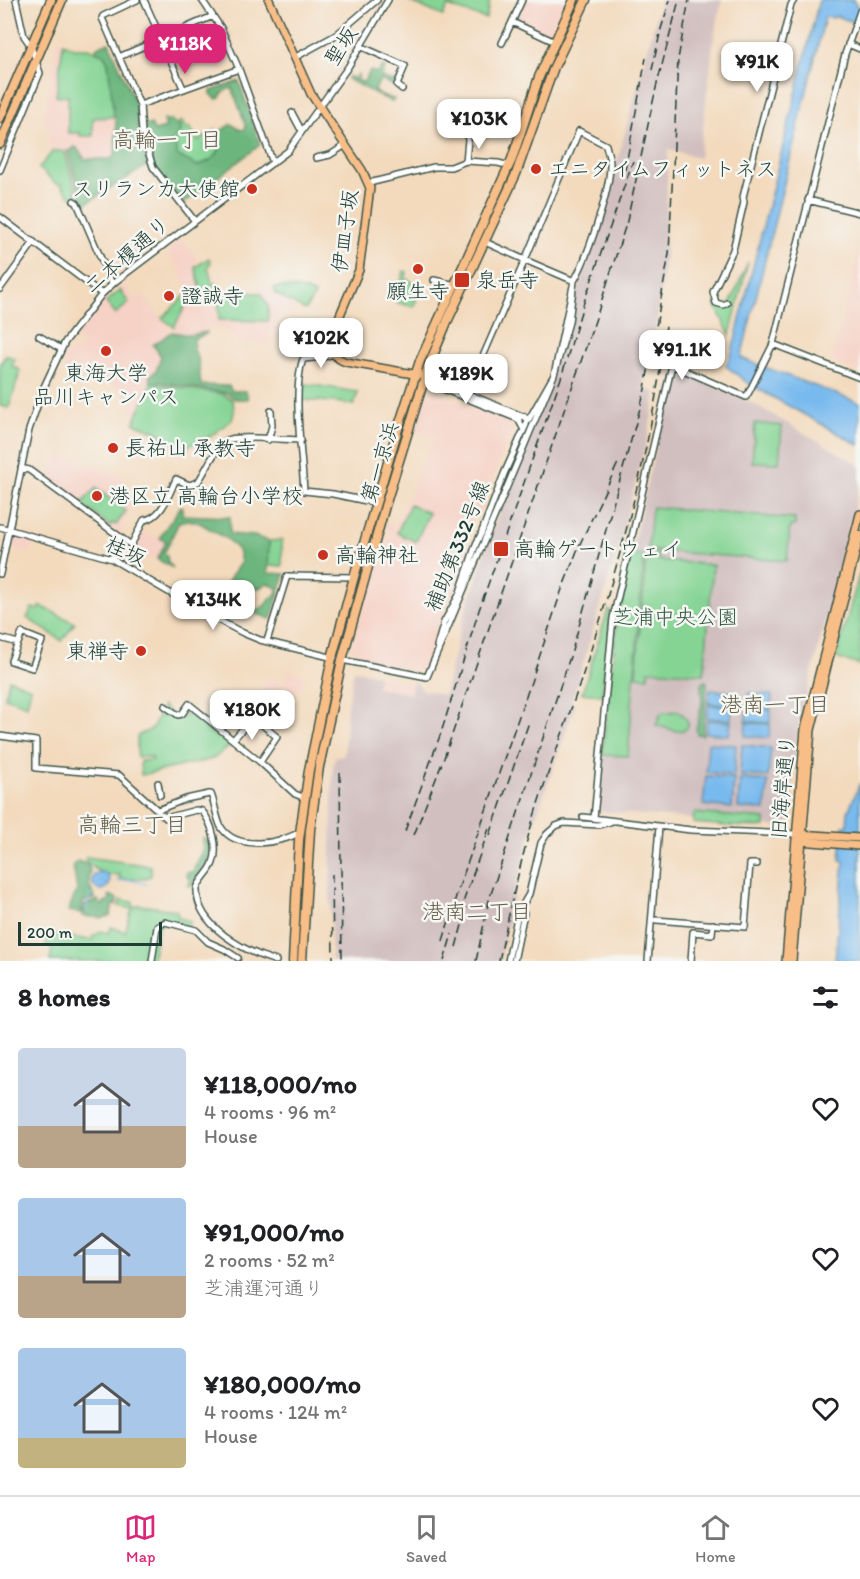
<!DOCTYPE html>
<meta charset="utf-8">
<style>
:root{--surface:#fff;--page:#f2f2f2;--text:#202124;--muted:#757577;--line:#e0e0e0;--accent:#db2777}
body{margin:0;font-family:Itim,"Klee One",sans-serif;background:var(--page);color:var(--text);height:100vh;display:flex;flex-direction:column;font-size:22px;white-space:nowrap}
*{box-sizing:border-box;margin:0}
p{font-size:20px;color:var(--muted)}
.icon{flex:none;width:33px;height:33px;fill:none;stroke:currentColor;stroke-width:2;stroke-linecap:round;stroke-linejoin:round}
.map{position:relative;height:961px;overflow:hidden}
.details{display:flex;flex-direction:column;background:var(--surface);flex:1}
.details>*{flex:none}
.scale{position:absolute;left:18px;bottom:15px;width:144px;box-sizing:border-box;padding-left:6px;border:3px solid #1f3d34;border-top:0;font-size:16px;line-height:21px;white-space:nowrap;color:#1f3d34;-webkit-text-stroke:4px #f6f6f2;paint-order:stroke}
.price{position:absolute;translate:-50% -51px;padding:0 14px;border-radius:12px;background:#fff;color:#222;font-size:20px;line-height:39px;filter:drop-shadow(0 2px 3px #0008)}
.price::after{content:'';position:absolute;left:50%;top:36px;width:18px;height:14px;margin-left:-9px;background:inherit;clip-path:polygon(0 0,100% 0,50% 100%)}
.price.selected{background:var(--accent);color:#fff}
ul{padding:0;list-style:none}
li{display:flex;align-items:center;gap:18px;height:150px;padding:0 18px}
li span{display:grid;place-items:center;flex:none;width:168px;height:120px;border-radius:6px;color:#555}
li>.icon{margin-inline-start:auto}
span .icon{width:72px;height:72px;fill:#fffc;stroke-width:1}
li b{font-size:26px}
h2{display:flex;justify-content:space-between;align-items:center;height:72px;padding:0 18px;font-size:26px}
.menu{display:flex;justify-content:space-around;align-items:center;height:84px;border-top:2px solid var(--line);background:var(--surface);font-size:16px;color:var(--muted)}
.menu a{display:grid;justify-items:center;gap:3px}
.menu .selected{color:var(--accent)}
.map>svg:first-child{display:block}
.built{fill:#f6d1c5}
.industrial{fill:#d1bfbf}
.green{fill:#85d494;stroke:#528864;stroke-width:1.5}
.forest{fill:#6cb67e;stroke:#467a59;stroke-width:1.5;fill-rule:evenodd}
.water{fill:#79baee;stroke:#4c7c91;stroke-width:1.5}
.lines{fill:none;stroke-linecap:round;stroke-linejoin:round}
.stream{stroke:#79baee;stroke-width:1.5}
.minor-casing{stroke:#3f5549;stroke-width:8}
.major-casing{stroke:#3f5549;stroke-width:10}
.highway-casing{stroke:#3f5549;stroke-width:11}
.minor{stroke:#fff;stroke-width:5}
.major{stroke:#f7be88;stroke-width:7}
.highway{stroke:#f7be88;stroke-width:8}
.rail{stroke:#1f3d34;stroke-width:1.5;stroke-dasharray:9 4.5;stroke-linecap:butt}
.poi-dot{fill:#c8321e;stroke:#f6f6f2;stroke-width:2}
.labels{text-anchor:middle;stroke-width:5;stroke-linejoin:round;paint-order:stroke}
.street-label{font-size:21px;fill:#1f3d34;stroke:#f6f6f2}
.poi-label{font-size:21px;fill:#1f3d34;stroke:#f6f6f2;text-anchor:start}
.park-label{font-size:21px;fill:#335b47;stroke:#f6f6f2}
.neighbourhood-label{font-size:22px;fill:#655f49;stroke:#f6f6f2}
</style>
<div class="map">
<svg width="860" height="961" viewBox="0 0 860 961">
<rect width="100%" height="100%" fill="#f6f6f2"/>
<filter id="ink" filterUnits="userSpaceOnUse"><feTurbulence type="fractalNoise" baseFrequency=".0167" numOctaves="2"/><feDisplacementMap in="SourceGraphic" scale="12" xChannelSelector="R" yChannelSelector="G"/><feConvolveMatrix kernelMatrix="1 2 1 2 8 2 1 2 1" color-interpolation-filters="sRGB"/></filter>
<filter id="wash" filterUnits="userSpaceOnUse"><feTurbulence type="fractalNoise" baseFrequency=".008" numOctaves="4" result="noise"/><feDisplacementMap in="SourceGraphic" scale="24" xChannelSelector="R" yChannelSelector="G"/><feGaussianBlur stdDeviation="1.35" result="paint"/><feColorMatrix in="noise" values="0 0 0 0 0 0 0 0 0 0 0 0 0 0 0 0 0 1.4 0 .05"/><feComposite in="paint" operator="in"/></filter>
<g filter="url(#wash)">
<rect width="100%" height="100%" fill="#f3dabd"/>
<path class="built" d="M524,0H566L549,37L514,21Z
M57,39L72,47L93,49L109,42L137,107L139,133L148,165L83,205L81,197L77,199L76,196L71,197L60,184L55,183L39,168L52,153L47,139L49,132L44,120Z
M183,239L197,257L198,264L194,267L201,294L262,291L272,288L275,295L293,304L287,313L281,310L276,318L281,328L268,333L269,344L240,343L220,328L209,326L206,331L190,334L176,333L175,327L190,298L179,269L167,251Z
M860,249V373L831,361Z
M124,285L136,300L143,295L172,332L154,345L161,356L156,371L150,375L151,383L137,415L130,412L132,408L126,400L128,398L107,380L103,379L100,386L62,369L66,361L60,359L63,352L70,355L73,350L77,352L83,344L73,337L94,311Z
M433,391L511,422L514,429L499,463L482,508L472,522L466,539L470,545L454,595L442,616L426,668L420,672L358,657L351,647L371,578H374L378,568L374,566L376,561L380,562L392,531L385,529L387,523L395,526L434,438L415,430L426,394Z
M59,455L121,475L129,491V496L133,501L119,535L48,482Z
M142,531L165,542L156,562L136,552L133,546Z
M12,533L34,539L30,553L9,547Z
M287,670L304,674L302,690L293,689L291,704L283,701Z
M379,675L413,683L411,694L376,687Z
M264,678L281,681L280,695L263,693Z"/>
<path class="industrial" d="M661,0H722L714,37L699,158L668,149L665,255L656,325L642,389L656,392L648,436L621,538L571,703L575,705L533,826L516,886L500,961H332L330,889L333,766L335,757L344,756L347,706L354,670L379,675L376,687L410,694L413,682L418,684L423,690L444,695L461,625L509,482L505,480L542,400L601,221Z
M688,375L750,402L860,465V484L798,728L789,822L784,827L598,811L601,753L617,612L670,387Z"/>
<path class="green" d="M406,0H490L486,19L448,6L443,16Z
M63,43L74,48H88L103,54L108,62L114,117L93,118V136H80V133H68V96H56Z
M181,121L187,129L190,127L198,141L216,130L222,144L214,159L197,166L177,155L175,139L181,129L178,123Z
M53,151H63L65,153L77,195L71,197L60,184L55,183L39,168Z
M209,258L211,263L208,266L212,284L217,283L220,292L202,294L195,267Z
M748,262L730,335L715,305L730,304Z
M404,271L407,272L406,279L420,286L414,307L395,302Z
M282,287L305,290L315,295L305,310L276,294L274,288Z
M120,290L129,303L115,314L106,302Z
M230,292L261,293L268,306V321L219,320L218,295Z
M188,293L190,298L174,327L162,318Z
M6,355L15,359L12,366L19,369L20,372L9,408L0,406V365Z
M151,383L223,394L233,400L234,412L232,420L209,437L188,446L186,451L157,432L134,423Z
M301,383L358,392L354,405L335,402L301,400Z
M755,423L782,426L779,463L752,462Z
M96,488L126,511L116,525L113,523L110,526L81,504Z
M410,504L429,513L416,542L397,533Z
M652,507L795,519V526H790L787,561L648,550Z
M282,540V566H268L269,541Z
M652,553H658V560L713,565L704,674L649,670L648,677L636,676L646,559Z
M629,554L644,555L628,756L602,755L618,613Z
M860,572V665L836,658Z
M41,606L75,623L62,641L27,618L32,608L38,610Z
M608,610L611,611L602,695L582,693Z
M9,679L31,688L27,705L5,697Z
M163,706L177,718L193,713L233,743L213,759L141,775L140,761L152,760V757H137V736L152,729Z
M677,711C684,714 688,718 688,726L685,730L676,731L656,725L661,713Z
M694,813L765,819V827L726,826L693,823Z
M86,857L151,866V876L142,879H119L120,874C107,879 94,869 85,860Z
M120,900L133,902V908L139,905L176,910L179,918L190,921L188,928L170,923L159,925L152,961H50L52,948L46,945L48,934L92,940L93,935H96L101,931L109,933L111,927L125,932L132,909L119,906Z"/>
<path class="forest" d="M109,42L137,107L139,133L148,165L83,205L67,151L73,150V148L76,147L85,159H111L115,155L116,118L114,117L108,62L103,54L95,51L97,47Z
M382,66L385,68L381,77L395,82L398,78L395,86L380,80L375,90L379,95L394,99L392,102L347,79L349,76L354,79L358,75V80L363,83L370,71L378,73Z
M239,81L260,145L184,203L153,167L143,127L151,124L154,131L166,128L164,120C170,119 178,124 181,129L175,139L177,155L197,166C214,161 226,150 218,133L231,124L241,130L245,129L246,126L232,88C226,89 222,92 220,98L216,99L211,94V91Z
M172,332L190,335L207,332L206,334L194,339V350L198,358L201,385L229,386L232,391H246L248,399H236L227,393L160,382L151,383L150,375L156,371L161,356L153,345Z
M181,506L183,507L182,515L230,517V534L254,536L269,541L268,573L285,574L271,619L248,611L231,609L228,615L222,612L225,601L213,596L215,593L224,590L229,579L241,562L238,550L227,539L198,522L188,520L179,522L164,554L167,556L168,562L173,568L157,559L166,542L160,538C166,526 174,518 181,506ZM267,583L277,588L276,595C270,598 269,600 265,605C257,614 245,608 235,605L237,596L261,587Z
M705,681L707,682L703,735L697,734L696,730L702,703L701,684Z
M204,837C220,853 200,871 192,886H188L190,880L186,875L187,872H193C196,861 206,852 202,841Z
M78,861C96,867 88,870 89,884C90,889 93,894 95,898L83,902L82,913L68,911L77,890L73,865Z
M111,895L117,899L116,905H113L110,916L103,918L83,916L85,905L98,900L100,905L104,904V902L110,900L109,896Z"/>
<path class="water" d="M819,0H853L856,5L860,7V24L835,16L834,18L825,17L741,358L860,403L859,445L749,384L726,366L732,352Z
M710,690L733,692L732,706L708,703Z
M748,693L772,695L771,709L747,707Z
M708,705L732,707L731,720L707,718Z
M747,708L771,710L770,723L746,721Z
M707,720L731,722L729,735L706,733Z
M746,723L770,724L769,738L745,736Z
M708,743L736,745L734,775L706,772Z
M742,745L771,748L768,777L740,775Z
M706,776L734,778L732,808L703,805Z
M740,779L768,781L765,810L738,808Z
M860,783V961H835L844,861L840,860L843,826H847L848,812Z
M92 881a9 9 0 1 1 18 0a9 9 0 1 1-18 0Z"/>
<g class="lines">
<path class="stream" d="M117,881L131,880L146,884
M86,910L90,894"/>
</g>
</g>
<g filter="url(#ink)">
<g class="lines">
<defs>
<path id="minor" d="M137,0L103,16L102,18L140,105L142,132L153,167L194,220
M144,0L183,88
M202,0L221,28L239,69L273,163
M522,0L512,22L555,42
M502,43L512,22
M848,44L860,49
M360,46L405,66L397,85L402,89
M119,57L213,16
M294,58L336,35L377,0
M140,105L239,69
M292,113L300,128
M316,158L330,155L344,146
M466,161L469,129
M0,170L40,73L31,46L24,36L16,0
M369,183L434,167H451L466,161L498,163L510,166
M808,200L860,213
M74,201L77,203L112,284
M0,217L102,294
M434,280L455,285
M0,289L34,242
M727,303L723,305L716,303L713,292L733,250L744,202L743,197L791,5L794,0
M39,336L61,349
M773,344L860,378
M333,354L324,357L303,359C292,390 302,456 304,491L333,494L376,503
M423,381L518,419L523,428
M268,440L272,426L271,411
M21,468L29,470L131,545L144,520C162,518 169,494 176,479L189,485L198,482C207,469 214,449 227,440C234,435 288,440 301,440
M0,527L112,559L201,611L243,633L260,640L334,658
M341,557H353
M112,559L120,537
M0,574L29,430L43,389L65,342L102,294L116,281L288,151L348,67L388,0
M22,633L42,641L32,668L11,661Z
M0,638L18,643
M267,641L287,576L354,577
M437,646L444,622L459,595L476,544L481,534L504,474L526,425L527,421L524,416
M342,660L427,677L554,375L574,281L569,322L554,375L529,419L425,376L467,393L525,260L574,281C587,259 611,189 610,163C610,158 607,151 606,145L579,131L525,260L485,242
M165,706L178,715L182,714L189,704L260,762L295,794L305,798
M0,736L36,741V768L119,775L166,818L196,810L202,811C212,822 219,848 213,863C210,872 201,878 197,888C195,926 246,952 276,961
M233,740L253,717L277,737L260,762
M158,783L160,795
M158,810L186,799L209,794H211C215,804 216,817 221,827C236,851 280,844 300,832
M583,817L691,830L796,834
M594,818L613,618L672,365L746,397L749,392L773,344L845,54L860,11
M656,920L745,927L750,864H757
M152,961L157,927L165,922L196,930L208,942L224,949L238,958
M508,961L518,913L529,894L541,843L547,834L556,826L564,823L599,825L610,822
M514,961L524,913
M648,961L659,827
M691,961L693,932L712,934L713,924"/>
<path id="major" d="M269,0L311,94L362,170L370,188L359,270L332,334C328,348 332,357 346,362L419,375
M798,834L860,838
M800,841L860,846
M786,961L805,729L860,514
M792,961L811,730L860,535"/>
<path id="highway" d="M0,118L51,0
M0,144L62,0
M293,961L299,840L309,770L332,658L354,577L397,432L420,361L512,159L539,77L574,0
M302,961L310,830L319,767L342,660L385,506L428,367L447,322L516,174L554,67L586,0"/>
</defs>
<use href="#minor" class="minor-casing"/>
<use href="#major" class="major-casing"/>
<use href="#highway" class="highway-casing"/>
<use href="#minor" class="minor"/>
<use href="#major" class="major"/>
<use href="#highway" class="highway"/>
<path class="rail" d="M652,70L661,29L670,0
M625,170L646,58
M340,773L342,961
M405,831L441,733L479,610L561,378L583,305L633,161
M414,835L444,758L597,315L627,221L656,88L679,0
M490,835L529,722
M332,874L333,961
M459,914L490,826
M443,941L457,893L531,682L561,592L579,546L619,461
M456,947L467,907
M444,961L452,934
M476,961L489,900L572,651L644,394L669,254L678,59L689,0
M499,961C510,909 521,857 537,807C552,759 571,712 586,665C622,554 653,441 666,325"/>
</g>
</g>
<g class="poi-dot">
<circle cx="536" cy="169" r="6"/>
<circle cx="252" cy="189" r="6"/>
<circle cx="418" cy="269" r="6"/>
<rect x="454" y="272" width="16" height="16" rx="3"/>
<circle cx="169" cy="296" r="6"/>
<circle cx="106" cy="351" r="6"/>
<circle cx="113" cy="448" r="6"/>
<circle cx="97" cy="496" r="6"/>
<rect x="493" y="541" width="16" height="16" rx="3"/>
<circle cx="323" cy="555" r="6"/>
<circle cx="141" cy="651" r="6"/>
</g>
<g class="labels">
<g class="street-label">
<text transform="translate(341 46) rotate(-58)" y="7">聖坂</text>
<text transform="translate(345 231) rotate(-82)" y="7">伊皿子坂</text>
<text transform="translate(127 255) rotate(-41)" y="7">二本榎通り</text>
<text transform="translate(380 462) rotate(-73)" y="7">第一京浜</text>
<text transform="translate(457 546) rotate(-68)" y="7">補助第332号線</text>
<text transform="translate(126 551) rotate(25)" y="7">桂坂</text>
<text transform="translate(783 787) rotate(-85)" y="7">旧海岸通り</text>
</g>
<g class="poi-label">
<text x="548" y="176">エニタイムフィットネス</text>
<text x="240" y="196" text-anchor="end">スリランカ大使館</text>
<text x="476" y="287">泉岳寺</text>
<text x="418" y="298" text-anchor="middle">願生寺</text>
<text x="181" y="303">證誠寺</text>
<text x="106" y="380" text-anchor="middle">東海大学<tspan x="106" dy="24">品川キャンパス</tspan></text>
<text x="125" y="455">長祐山 承教寺</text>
<text x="109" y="503">港区立 高輪台小学校</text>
<text x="514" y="556">高輪ゲートウェイ</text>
<text x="335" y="562">高輪神社</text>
<text x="129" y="658" text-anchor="end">東禅寺</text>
</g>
<g class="park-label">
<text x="675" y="624">芝浦中央公園</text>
</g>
<g class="neighbourhood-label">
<text x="167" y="147">高輪一丁目</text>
<text x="775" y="712">港南一丁目</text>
<text x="132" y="832">高輪三丁目</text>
<text x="477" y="919">港南二丁目</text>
</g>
</g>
</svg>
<div class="scale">200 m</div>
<b class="price selected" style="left:185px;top:75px">¥118K</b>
<b class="price" style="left:757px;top:93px">¥91K</b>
<b class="price" style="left:479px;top:150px">¥103K</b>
<b class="price" style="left:321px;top:369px">¥102K</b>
<b class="price" style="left:682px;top:381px">¥91.1K</b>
<b class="price" style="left:466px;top:405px">¥189K</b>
<b class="price" style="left:213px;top:631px">¥134K</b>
<b class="price" style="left:252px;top:741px">¥180K</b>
</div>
<section class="details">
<h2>8 homes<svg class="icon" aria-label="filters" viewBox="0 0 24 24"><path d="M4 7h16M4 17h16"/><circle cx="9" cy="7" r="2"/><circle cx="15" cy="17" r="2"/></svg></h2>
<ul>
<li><span style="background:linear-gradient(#c9d6e8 65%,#b9a48a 0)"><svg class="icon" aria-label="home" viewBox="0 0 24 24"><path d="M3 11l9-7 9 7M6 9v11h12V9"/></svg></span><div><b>¥118,000/mo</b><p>4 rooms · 96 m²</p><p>House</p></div><svg class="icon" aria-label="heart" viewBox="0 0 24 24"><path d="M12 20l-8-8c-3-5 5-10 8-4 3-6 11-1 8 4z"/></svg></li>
<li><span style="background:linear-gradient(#a9c7e8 65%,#b9a48a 0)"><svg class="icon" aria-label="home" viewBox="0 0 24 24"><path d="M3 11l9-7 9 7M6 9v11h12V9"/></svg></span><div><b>¥91,000/mo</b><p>2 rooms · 52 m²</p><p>芝浦運河通り</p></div><svg class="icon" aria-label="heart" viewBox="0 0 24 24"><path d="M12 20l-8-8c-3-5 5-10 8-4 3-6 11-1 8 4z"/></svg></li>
<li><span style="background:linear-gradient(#a9c7e8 75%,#c2b280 0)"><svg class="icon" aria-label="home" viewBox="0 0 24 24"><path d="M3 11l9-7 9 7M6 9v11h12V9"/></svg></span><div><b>¥180,000/mo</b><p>4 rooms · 124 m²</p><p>House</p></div><svg class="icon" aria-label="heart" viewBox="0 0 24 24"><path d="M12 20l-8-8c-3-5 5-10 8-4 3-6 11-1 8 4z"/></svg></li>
</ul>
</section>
<nav class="menu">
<a class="selected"><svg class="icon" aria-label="map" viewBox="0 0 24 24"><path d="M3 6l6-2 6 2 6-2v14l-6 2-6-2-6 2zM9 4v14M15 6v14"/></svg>Map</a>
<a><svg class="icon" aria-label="saved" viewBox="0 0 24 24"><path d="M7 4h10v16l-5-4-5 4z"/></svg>Saved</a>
<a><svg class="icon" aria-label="home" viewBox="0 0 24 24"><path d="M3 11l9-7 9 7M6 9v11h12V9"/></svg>Home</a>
</nav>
